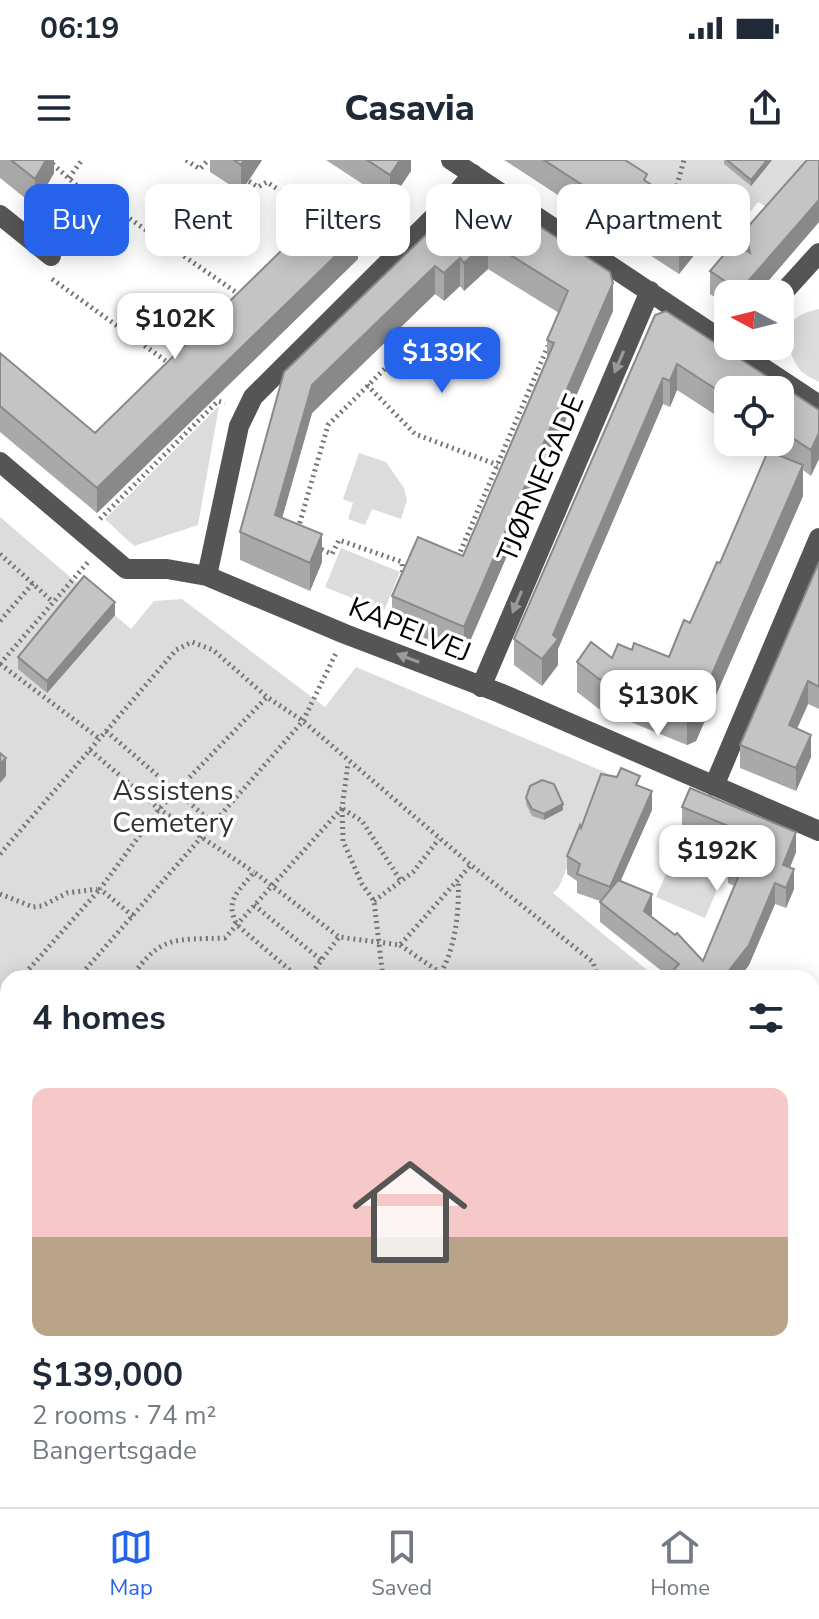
<!DOCTYPE html>
<meta charset="utf-8">
<style>
:root{--surface:#fff;--page:#f2f2f3;--text:#1f2937;--muted:#747a83;--line:#e0e1e3;--accent:#2563eb}
body{margin:0;font-family:"Nunito Sans",sans-serif;background:var(--page);color:var(--text);height:100vh;display:flex;flex-direction:column;font-size:30px;white-space:nowrap}
*{box-sizing:border-box;margin:0}
p{font-size:26px;color:var(--muted)}
.icon{flex:none;width:44px;height:44px;fill:none;stroke:currentColor;stroke-width:2;stroke-linecap:round;stroke-linejoin:round}
.map{position:relative;flex:1;overflow:hidden}
.sheet{position:absolute;left:0px;top:810px;width:820px;height:538px;display:flex;flex-direction:column;background:var(--surface);border-radius:24px 24px 0 0;box-shadow:0 4px 20px #0003}
.sheet>*{flex:none}
.banner{position:absolute;left:24px;top:24px;width:772px;height:72px;display:flex;gap:16px}
.needle{width:52px;rotate:277deg}
.buttons{position:absolute;left:714px;top:120px;display:grid;gap:16px}
.buttons a{display:grid;place-items:center;width:80px;height:80px;border-radius:16px;background:var(--surface);box-shadow:0 4px 20px #0003;font-size:40px}
.price{position:absolute;translate:-50% -68px;padding:0 18px;border-radius:16px;background:#fff;color:#222;font-size:26px;line-height:52px;filter:drop-shadow(0 2px 4px #0008)}
.price::after{content:'';position:absolute;left:50%;top:48px;width:24px;height:18px;margin-left:-12px;background:inherit;clip-path:polygon(0 0,100% 0,50% 100%)}
.price.active{background:var(--accent);color:#fff}
ul{padding:0;list-style:none}
li{display:grid;align-content:center;gap:16px;height:424px;padding:0 32px}
li+li{border-top:2px solid var(--line)}
li span{display:grid;place-items:center;height:248px;border-radius:16px;color:#555}
li>.icon{margin-inline-start:auto}
span .icon{width:144px;height:144px;fill:#fffc;stroke-width:1}
li b{font-size:34px}
h2{display:flex;justify-content:space-between;align-items:center;height:96px;padding:0 32px;font-size:34px}
.tag{padding:0 28px;border-radius:16px;background:var(--surface);box-shadow:0 4px 20px #0003;font-size:28px;line-height:72px}
.tag.active{background:var(--accent);color:#fff}
.status{display:flex;justify-content:space-between;align-items:center;height:56px;padding:0 40px;background:var(--surface);direction:ltr}
.status svg{height:22px;fill:currentColor}
header{display:flex;justify-content:space-between;align-items:center;height:104px;padding:0 32px;background:var(--surface);font-size:36px;font-weight:800}
.menu{display:flex;justify-content:space-around;align-items:center;height:112px;border-top:2px solid var(--line);background:var(--surface);font-size:22px;color:var(--muted)}
.menu a{display:grid;justify-items:center;gap:4px}
.menu .active{color:var(--accent)}
.map>svg:first-child{display:block}
.green{fill:#dcdcdc}
.lines{fill:none;stroke-linecap:round;stroke-linejoin:round}
.path{stroke:#777;stroke-width:5;stroke-dasharray:2 4;stroke-linecap:butt}
.minor{stroke:#555;stroke-width:20}
.wall{fill:#a9a9a9}
.shaded-wall{fill:#898989}
.building{fill:#c4c4c4;stroke:#898989;stroke-width:2}
.oneway{fill:#999}
.labels{text-anchor:middle;stroke-width:7;stroke-linejoin:round;paint-order:stroke}
.street-label{font-size:28px;fill:#000;stroke:#fff}
.park-label{font-size:28px;fill:#333;stroke:#fff}
</style>
<div class="status"><b>06:19</b><svg viewBox="0 0 49 12"><path d="M0 12V9h3v3zM5 12V6h3v6zM10 12V3h3v9zM15 12V0h3v12zM26 1h20v11H26zM47 4h2v5h-2z"/></svg></div>
<header><svg class="icon" aria-label="menu" viewBox="0 0 24 24"><path d="M4 6h16M4 12h16M4 18h16"/></svg>Casavia<svg class="icon" aria-label="share" viewBox="0 0 24 24"><path d="M12 15V3M7 8l5-5 5 5M5 13v7h14v-7"/></svg></header>
<div class="map">
<svg width="819" height="1347" viewBox="0 0 819 1347">
<rect width="100%" height="100%" fill="#fff"/>
<path class="green" d="M596,0H812L774,51L758,42L724,84Z
M819,149V222C814,219 807,216 802,212C790,201 783,172 795,159C801,153 811,151 819,149Z
M219,246L198,365L134,386L105,359Z
M359,293L386,302L404,328L407,340L401,359L372,349L365,365L348,359L353,343L343,339Z
M0,357L131,469L154,441L182,439L325,547L356,507L607,613L559,727L553,733L657,818H8V1340H538L547,1347H0Z
M341,388L400,412L384,451L325,427Z
M682,677L731,697L705,758L656,737Z"/>
<g class="lines">
<path class="path" d="M48,0L116,60L123,54L240,135
M186,0L200,9L208,0
M69,18L82,0
M244,18L258,27L267,22L322,59
M672,43L684,0
M346,71L356,63L378,83
M52,119L170,204
M367,225L415,274L498,305
M100,359L218,241L225,243
M298,369L328,265L415,179
M316,387L332,394L339,380L402,402L403,417
M0,394L53,442
M458,397L548,186
M0,461L33,423
M385,467L394,446
M0,504L88,402
M0,504L100,579
M106,571L214,664
M90,590L159,649L254,712
M342,649L343,681L362,724L374,741L383,818
M343,649L362,661L401,721
M0,694L176,490L192,482L213,490L267,537L303,561L471,705L593,802L598,818
M0,734L33,747L42,746L67,733L97,729
M374,741L413,712L439,679
M254,745L321,800
M133,756L100,729L159,649L267,537
M400,785L448,818
M21,818L100,729
M78,818L303,561L337,491
M131,818C161,774 176,780 225,778L342,648L348,604
M299,818L237,765C224,740 239,731 254,712L339,777L400,785L471,705
M308,818L339,777
M437,818C455,795 460,748 458,720
M0,841L8,832
M0,867L8,874
M0,905L8,895
M0,1092L8,1099
M0,1123L8,1111
M0,1170L8,1181
M0,1272L8,1263
M0,1279L8,1285
M0,1317L8,1323
M28,1340L36,1347
M73,1340L81,1347
M119,1340L127,1347
M175,1347L180,1340
M638,1347L644,1340"/>
<path class="minor" d="M451,0L728,184
M0,55L51,96
M780,136L819,93
M730,186L819,245
M0,302L126,409H167L207,416L345,474L500,533L819,671
M207,416L239,266L253,237L450,41L473,14
M481,527L650,131
M714,626L819,378
M812,1119L819,1126
M812,1145L819,1137
M746,1340L755,1347"/>
</g>
<path class="wall" d="M0,0H54V13L35,46L0,18Z
M210,0H262L241,32L210,12Z
M326,0H411V11L390,42Z
M504,0H625L647,22L703,84L679,114Z
M724,0H772L751,26L724,4Z
M819,0V62L757,134H728V146L710,134V111L745,90V70Z
M472,30L613,151L464,495L392,464V436L463,396L547,201V180L559,153L488,109L464,131L460,126L444,141L435,134L312,253L282,358L322,402L310,431L240,400V372L284,212Z
M358,99L97,353L0,272V193L95,273Z
M655,155L819,250L811,316L803,310V336L696,581L687,585L599,549L577,532V502L612,498L632,490L669,497L690,463L720,403L779,295L758,282H780V230H728V263L677,230L670,247L663,244L558,489V505L542,526L514,505V479Z
M819,402V549L808,544L797,568L811,597L796,631L740,608V585Z
M115,455L47,533L18,509V497Z
M640,626L652,650L620,721L652,754L651,757L703,801L734,726L728,723V702L733,689L682,668V647L796,692L790,707L794,729L786,748L775,744L749,805L739,818H666L668,816L600,762V741L577,733V721L567,714V696L581,668Z
M526,638L563,650L544,660L532,656L526,644Z
M819,850V957L812,952V858Z
M819,1196V1347H810L801,1340H812V1204Z"/>
<path class="shaded-wall" d="M46,0H54V13L35,46V19Z
M244,0H262L241,32V5Z
M400,0H411V11L390,42V15Z
M767,0H772L751,26V20Z
M819,40V62L757,134H744V126Z
M703,58V84L679,114V88Z
M358,74V99L97,353V328Z
M488,81V109L464,131V103Z
M460,98V126L444,141V113Z
M435,106V134L312,253L275,383V355L312,225Z
M613,123V151L464,495V467Z
M677,204V230L670,247V221Z
M663,218V244L558,489V505L542,526V499Z
M819,273V299L811,316V290Z
M803,305V336L696,581L687,585V555Z
M322,374V402L310,431V403Z
M115,442V455L47,533V521Z
M808,521V544L789,587V565Z
M811,575V597L796,631V608Z
M6,598V616L0,623V604Z
M652,631V650L610,745V727Z
M563,644V650L544,660V654Z
M796,672V692L783,725V705Z
M794,709V729L786,748V728Z
M775,723V744L749,805L739,818H723Z
M652,734V754L644,771V751Z"/>
<path class="building" d="M11,0H46L35,19Z
M234,0H244L241,5Z
M367,0H400L390,15Z
M544,0H625L647,14L644,20L703,58L679,88Z
M727,0H767L751,20Z
M807,0H819V40L744,126L734,127L710,111L734,83L750,93L745,70Z
M482,29L610,112L613,123L464,467L392,436L418,377L463,396L554,183L547,180L568,131L488,81L464,103L460,98L444,113L435,106L312,225L275,355L322,374L310,403L240,372L284,212L472,30Z
M329,44L358,74L97,328L0,246V193L95,273Z
M666,151L819,250V273L811,290L780,270V230H728V237L677,204L670,221L663,218L553,475L558,479L542,499L514,479L655,155Z
M768,291L803,305L696,551L687,555L599,519L577,502L591,482L612,498L618,484L632,490L634,483L669,497L684,460L690,463L717,402L720,403Z
M819,402V527L808,521L789,565L811,575L796,608L740,585Z
M84,416L115,442L47,521L18,497Z
M0,593L6,598L0,604Z
M621,608L640,616L636,625L652,631L610,727L577,714L580,704L567,696L580,665L581,668L601,614L617,617Z
M542,620L554,624L563,644L544,654L532,649L526,638L530,626Z
M690,628L796,672L783,705L794,709L786,728L775,723L749,785L723,818H666L679,804L600,742L618,720L652,734L644,751L675,775L677,773L703,801L742,708L728,702L733,687L748,692L755,677L682,647Z
M819,850V936L812,931V858Z
M819,1196V1333L812,1327V1204Z
M666,1340H738L746,1347H660Z"/>
<defs><path id="oneway-solid" d="M-6-.8H1V-3.2L6.5 0L1 3.2V.8H-6Z" transform="scale(2)"/></defs>
<g class="oneway">
<use href="#oneway-solid" transform="translate(619 202) rotate(113)"/>
<use href="#oneway-solid" transform="translate(517 442) rotate(113)"/>
<use href="#oneway-solid" transform="translate(408 498) rotate(-159)"/>
</g>
<g class="labels">
<g class="street-label">
<text transform="translate(540 318) rotate(-67)" y="10">TJØRNEGADE</text>
<text transform="translate(410 469) rotate(22)" y="10">KAPELVEJ</text>
</g>
<g class="park-label">
<text x="173" y="640">Assistens<tspan x="173" dy="32">Cemetery</tspan></text>
</g>
</g>
</svg>
<div class="buttons">
<a><svg class="needle" viewBox="-14 -14 28 28"><path d="M0-13l5 13h-10z" fill="#e53935"/><path d="M0 13l5-13h-10z" fill="#747a83"/></svg></a>
<a><svg class="icon" aria-label="locate" viewBox="0 0 24 24"><circle cx="12" cy="12" r="6"/><path d="M12 2v4M12 18v4M2 12h4M18 12h4"/></svg></a>
</div>
<b class="price" style="left:175px;top:201px">$102K</b>
<b class="price active" style="left:442px;top:235px">$139K</b>
<b class="price" style="left:658px;top:578px">$130K</b>
<b class="price" style="left:717px;top:733px">$192K</b>
<div class="banner">
<a class="tag active">Buy</a>
<a class="tag">Rent</a>
<a class="tag">Filters</a>
<a class="tag">New</a>
<a class="tag">Apartment</a>
</div>
<section class="sheet">
<h2>4 homes<svg class="icon" aria-label="filters" viewBox="0 0 24 24"><path d="M4 7h16M4 17h16"/><circle cx="9" cy="7" r="2"/><circle cx="15" cy="17" r="2"/></svg></h2>
<ul>
<li><span style="background:linear-gradient(#f6c9c9 60%,#b9a48a 0)"><svg class="icon" aria-label="home" viewBox="0 0 24 24"><path d="M3 11l9-7 9 7M6 9v11h12V9"/></svg></span><div><b>$139,000</b><p>2 rooms · 74 m²</p><p>Bangertsgade</p></div></li>
</ul>
</section>
</div>
<nav class="menu">
<a class="active"><svg class="icon" aria-label="map" viewBox="0 0 24 24"><path d="M3 6l6-2 6 2 6-2v14l-6 2-6-2-6 2zM9 4v14M15 6v14"/></svg>Map</a>
<a><svg class="icon" aria-label="saved" viewBox="0 0 24 24"><path d="M7 4h10v16l-5-4-5 4z"/></svg>Saved</a>
<a><svg class="icon" aria-label="home" viewBox="0 0 24 24"><path d="M3 11l9-7 9 7M6 9v11h12V9"/></svg>Home</a>
</nav>
